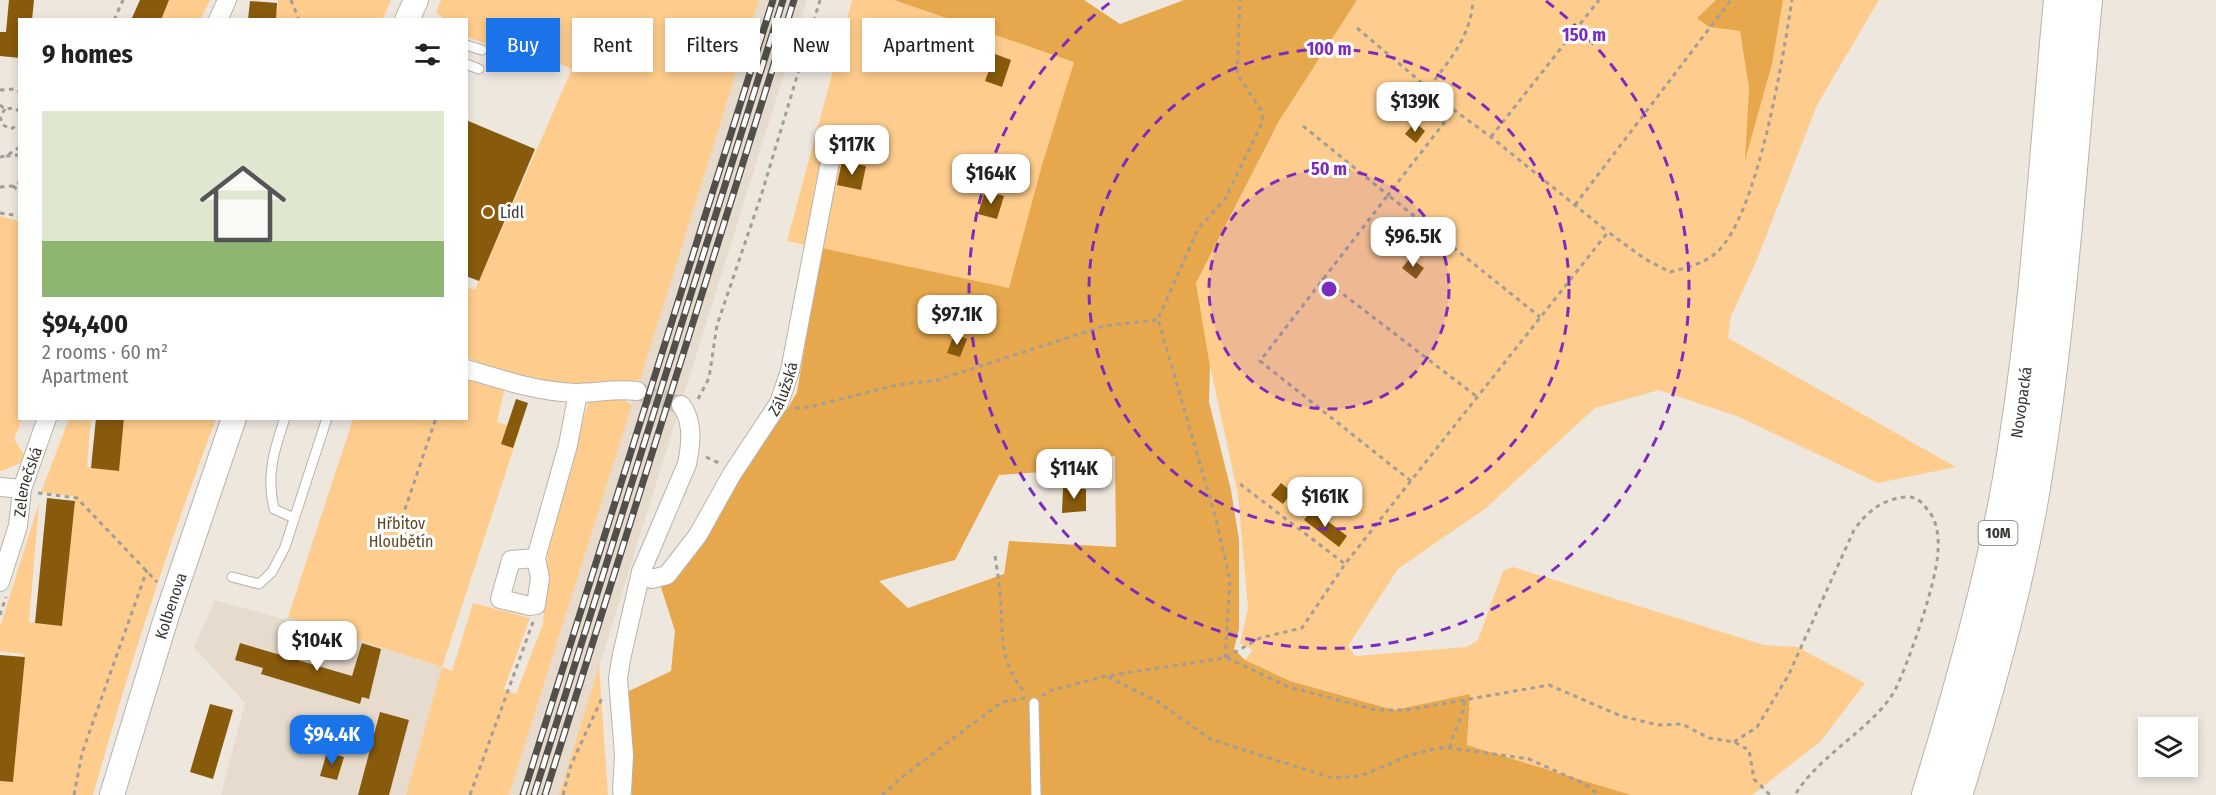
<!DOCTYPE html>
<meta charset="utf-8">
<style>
:root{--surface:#fff;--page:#f6f6f6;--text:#202124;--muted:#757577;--line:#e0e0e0;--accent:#1a73e8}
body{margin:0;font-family:"Fira Sans Condensed",sans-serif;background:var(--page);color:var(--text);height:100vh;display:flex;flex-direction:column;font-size:22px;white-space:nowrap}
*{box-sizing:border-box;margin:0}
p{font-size:20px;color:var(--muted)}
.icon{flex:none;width:33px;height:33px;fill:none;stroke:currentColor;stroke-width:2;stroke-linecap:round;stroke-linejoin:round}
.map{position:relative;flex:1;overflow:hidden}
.details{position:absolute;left:18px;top:18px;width:450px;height:402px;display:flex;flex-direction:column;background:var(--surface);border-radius:0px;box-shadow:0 3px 9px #0003}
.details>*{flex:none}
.hud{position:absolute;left:486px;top:18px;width:570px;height:54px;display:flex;gap:12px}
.buttons{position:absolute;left:2138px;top:717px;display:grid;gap:12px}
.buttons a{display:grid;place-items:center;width:60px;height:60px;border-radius:0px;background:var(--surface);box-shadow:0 3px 9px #0003;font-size:30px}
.price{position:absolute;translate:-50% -51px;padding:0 14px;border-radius:12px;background:#fff;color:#222;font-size:20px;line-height:39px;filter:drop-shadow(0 2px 3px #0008)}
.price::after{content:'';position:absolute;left:50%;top:36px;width:18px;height:14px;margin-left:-9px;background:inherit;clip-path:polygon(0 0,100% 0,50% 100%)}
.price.active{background:var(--accent);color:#fff}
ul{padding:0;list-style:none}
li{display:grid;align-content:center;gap:12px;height:318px;padding:0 24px}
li+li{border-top:2px solid var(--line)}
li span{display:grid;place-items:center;height:186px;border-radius:0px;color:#555}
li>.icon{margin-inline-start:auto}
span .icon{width:108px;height:108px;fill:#fffc;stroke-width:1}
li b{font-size:26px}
h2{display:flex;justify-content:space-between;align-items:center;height:72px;padding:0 24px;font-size:26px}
.chip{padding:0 21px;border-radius:0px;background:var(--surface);box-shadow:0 3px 9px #0003;font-size:21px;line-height:54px}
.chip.active{background:var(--accent);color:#fff}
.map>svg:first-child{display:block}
.built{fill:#e6dbcc}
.green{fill:#fecd8d}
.forest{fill:#e7a84d;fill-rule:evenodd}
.building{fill:#885a0b}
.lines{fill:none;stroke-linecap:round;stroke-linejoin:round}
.street-tunnel{stroke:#cac4bc;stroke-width:18;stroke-dasharray:18 9;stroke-linecap:butt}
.lane-casing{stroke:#b9b2aa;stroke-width:11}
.street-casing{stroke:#b9b2aa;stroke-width:20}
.secondary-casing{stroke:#b9b2aa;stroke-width:26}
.highway-casing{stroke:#b9b2aa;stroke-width:34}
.path{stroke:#a29d96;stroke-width:3;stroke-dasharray:4.5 4.5;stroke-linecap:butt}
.lane{stroke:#fff;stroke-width:9}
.street{stroke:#fff;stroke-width:18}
.secondary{stroke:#fff;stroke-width:24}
.highway{stroke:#fff;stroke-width:32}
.rail-casing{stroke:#524f4b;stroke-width:7}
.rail{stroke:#fff;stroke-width:4.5;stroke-dasharray:14;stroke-linecap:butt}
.ring{fill:none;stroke:#7b2cbf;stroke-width:3;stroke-dasharray:10 8}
.poi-dot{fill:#8f5f0b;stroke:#fff;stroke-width:2}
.labels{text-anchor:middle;stroke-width:6;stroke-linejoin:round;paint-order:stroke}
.shield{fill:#fff;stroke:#747270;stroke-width:1.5}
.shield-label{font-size:15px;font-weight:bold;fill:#383632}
.poi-label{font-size:16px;fill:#383632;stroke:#fff;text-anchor:start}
.street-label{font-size:16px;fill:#383632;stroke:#fff}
.park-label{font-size:16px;fill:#614621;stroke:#fff}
.centre{fill:#7b2cbf;stroke:#fff;stroke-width:3}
.ring-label{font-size:18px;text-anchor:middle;font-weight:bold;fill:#7b2cbf;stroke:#fff;stroke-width:6;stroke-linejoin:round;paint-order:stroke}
</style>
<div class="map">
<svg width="2216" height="795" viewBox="0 0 2216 795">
<rect width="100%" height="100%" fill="#eee7de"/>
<path class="built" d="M759,0H807L559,795H509Z
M215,600L286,620L288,617L442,667L406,795H221L245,703L194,647Z"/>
<path class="green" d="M169,0H210L201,19L161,20Z
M278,0H391L383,19L276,20Z
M441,0H759L640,380L554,388L518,378L467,358V287L475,290L572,69L497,37L487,44L467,37L466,20L444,19L436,12Z
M852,0H894L1074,61L1009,289L787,241Z
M1357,0H1716L1698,18L1709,27L1740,31L1749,88L1746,158L1772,64L1783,0H1879L1817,105L1756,262L1731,316L1728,338L1956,467L1878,483L1737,416L1659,390L1595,408L1486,508L1398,569L1348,646L1355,656L1467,647L1478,640L1503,571L1513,567L1764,645L1797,647L1865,683L1821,741L1752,795H1631L1467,745L1470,694L1394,710L1290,681L1245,660L1253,650L1240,643L1248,608L1238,495L1210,366L1196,283L1279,121Z
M0,216L19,221L20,418L22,419L14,439L25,456L20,463L2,471H0Z
M467,376L505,387L497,422L520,429L442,667L452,671L473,603L530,618L504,689L516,694L543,624L549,539L589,399L620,397L632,405L509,795H406L442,667L288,617L353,419L466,418Z
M69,419H91L87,467L118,471L124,419H216C169,542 129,668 93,795H0V781L13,782L25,657L22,654L0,651V627L39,503L29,622L62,626L75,501L73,496L41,492Z
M599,666L608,795H559Z"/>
<path class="forest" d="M894,0H1084L1120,24L1184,0H1357L1279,121L1196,283L1210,366L1209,402L1231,490L1239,540V629L1234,649L1245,660L1290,681L1394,710L1470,694L1467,745L1631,795H632L627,692L671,671L675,631L659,581L773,424L788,408L797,392L812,305V246L1009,288L1042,165L1074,62ZM1115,456L1116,547L1009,541L1004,574L908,608L879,581L955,560L999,475L1089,469L1105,457Z
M1716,0H1783L1772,64L1745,161L1749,88L1740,31L1709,27L1697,18Z"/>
<path class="building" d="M9,0H34L32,20H20V58L0,56V32H6Z
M140,0H169L161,20H131Z
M250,1L277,3L276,20H248Z
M995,54L1011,60L1002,87L985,81Z
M466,120L535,149L479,281L466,276Z
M1415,122L1425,131L1416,143L1405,134Z
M842,161L866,166L861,190L837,185Z
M985,191L1004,196L997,219L978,214Z
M1410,258L1424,268L1416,279L1402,268Z
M954,334L967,339L960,357L947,353Z
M516,399L528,403L513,448L501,444Z
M96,418H124L119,471L91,468Z
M1281,483L1292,492L1283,504L1271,495Z
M1063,488L1086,489V511L1062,513Z
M47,498L75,501L62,626L35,623Z
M1312,509L1347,536L1339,547L1304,520Z
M240,643L352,676L362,643L381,649L369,699L362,697L360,704L261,674L263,668L235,660Z
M0,655L25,657L13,782L0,781Z
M210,704L233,710L213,779L190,772Z
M380,712L409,720L389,795H358Z
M327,752L344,757L337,780L320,776Z"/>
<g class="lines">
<path class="street-tunnel" d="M637,391L681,405"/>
<defs>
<path id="lane" d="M466,45L482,50
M466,64L479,69
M285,418C274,450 266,476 274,509L294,518
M232,577L259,584L272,572L285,547L327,418
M1034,703L1036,795"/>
<g id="street">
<path d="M218,20L227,0"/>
<path d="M466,369C503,380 538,392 576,393C597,393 616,388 637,391"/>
<path d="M0,487L22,489"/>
<path d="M536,558L540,578L536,605L530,606L500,599L511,560L536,558L568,445L578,393"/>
<path id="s1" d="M641,572L652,579L667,575L698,535L732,474L779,403L790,371L833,146"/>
<path id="s2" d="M0,582L18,526L22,489L47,418"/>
<path d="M622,791L624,755L618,679L621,659L641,572L687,464C691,445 694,421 681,405"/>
</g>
<g id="secondary">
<path d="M407,20L416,0"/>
<path id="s3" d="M112,795L167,615L234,418"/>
</g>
<g id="highway">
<path id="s4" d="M1928,795C1958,698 1986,600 2005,501C2036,336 2044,167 2060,0"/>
<path d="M1956,795C1985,700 2013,603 2031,505C2060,338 2070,168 2086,0"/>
</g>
</defs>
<use href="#lane" class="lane-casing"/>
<use href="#street" class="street-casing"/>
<use href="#secondary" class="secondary-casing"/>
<use href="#highway" class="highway-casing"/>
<path class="path" d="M291,0L299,20
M114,20L123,0
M1357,28L1454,110L1491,137L1608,232
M1429,87C1450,60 1471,36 1473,0
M0,90L15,89L20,92
M0,105L5,109L15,108L20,112
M5,109L0,117L3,125L11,129L20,123
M466,126H467
M1303,126L1388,195L1454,110
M1491,137L1599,0
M6,156L20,155
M0,157L6,156L20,147
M13,186L20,192
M0,187L13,186L20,182
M1575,205L1731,0
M0,213L20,216
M1322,278L1476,396
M698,399L709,378L717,325L761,196L820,0
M795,408L810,407L897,385L937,380L1104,326L1157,320
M706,457L721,464
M1411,481L1260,361L1388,195L1540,317
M1240,484L1345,564
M38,493L77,498L157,582
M402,518L436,418
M995,556C997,569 999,581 1000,593C1004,635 997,660 1026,694
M0,615L6,597
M1225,658L1230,581L1216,519L1158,319L1198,229L1225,199L1263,121L1261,110L1237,74L1240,0
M1227,658L1289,687L1376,710H1407L1549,685L1621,716L1658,725L1682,724L1709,738L1734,742L1749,750L1754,779L1770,795
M1108,677L1157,701L1210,739L1332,778L1361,776L1410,755L1444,747L1529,759L1585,784L1599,795
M1042,696L1049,691L1106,676L1225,658L1260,638L1302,628L1345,564L1608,232L1645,259L1670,272C1686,268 1703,264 1716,253C1758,216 1783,57 1792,0
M1734,742L1757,727L1788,676L1854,530C1868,511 1881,500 1905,497C1915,496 1921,501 1927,509C1937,520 1939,536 1938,551C1937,581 1910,658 1897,686C1879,725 1819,754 1795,795
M1450,748C1453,730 1464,719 1464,700
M74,795L82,753L147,570
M470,795L533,622
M563,795L571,765L602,698
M882,795L907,773L1002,702L1025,698"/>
<use href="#lane" class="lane"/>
<use href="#street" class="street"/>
<use href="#secondary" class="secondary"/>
<use href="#highway" class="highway"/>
<defs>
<path id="rail" d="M523,795L773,0
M534,795L783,0
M545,795L794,0"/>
</defs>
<use href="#rail" class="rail-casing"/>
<use href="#rail" class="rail"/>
</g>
<circle cx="1329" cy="289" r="120" fill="#7b2cbf" fill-opacity=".12"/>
<g class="ring">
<circle cx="1329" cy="289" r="120"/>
<circle cx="1329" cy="289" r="240"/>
<path d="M1546 1A360 360 0 1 1 1112 1"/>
</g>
<circle class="poi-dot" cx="488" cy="212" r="6"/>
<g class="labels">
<rect class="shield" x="1978.5" y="521" width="39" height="24" rx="4.5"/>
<g class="shield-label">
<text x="1998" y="538">10M</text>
</g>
<g class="poi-label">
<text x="500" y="218">Lidl</text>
</g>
<g class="street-label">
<text dy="6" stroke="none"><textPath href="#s1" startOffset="249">Zálužská</textPath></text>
<text dy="6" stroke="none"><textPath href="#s4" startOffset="404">Novopacká</textPath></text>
<text dy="6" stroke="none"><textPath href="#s2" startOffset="104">Zelenečská</textPath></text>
<text dy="6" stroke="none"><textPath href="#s3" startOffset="198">Kolbenova</textPath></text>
</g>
<g class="park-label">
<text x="401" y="529">Hřbitov<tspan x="401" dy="18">Hloubětín</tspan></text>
</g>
</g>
<circle cx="1329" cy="289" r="9" class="centre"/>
<g class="ring-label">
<text x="1584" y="41">150 m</text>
<text x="1329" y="55">100 m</text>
<text x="1329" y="175">50 m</text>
</g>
</svg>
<div class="buttons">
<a><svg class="icon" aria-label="layers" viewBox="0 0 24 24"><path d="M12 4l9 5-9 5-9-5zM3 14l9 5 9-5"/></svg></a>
</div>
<b class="price" style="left:1415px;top:133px">$139K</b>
<b class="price" style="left:852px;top:176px">$117K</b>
<b class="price" style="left:991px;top:205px">$164K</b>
<b class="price" style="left:1413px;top:268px">$96.5K</b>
<b class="price" style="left:957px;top:346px">$97.1K</b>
<b class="price" style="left:1074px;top:500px">$114K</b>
<b class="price" style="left:1325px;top:528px">$161K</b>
<b class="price" style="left:317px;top:672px">$104K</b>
<b class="price active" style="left:332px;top:766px">$94.4K</b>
<div class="hud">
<a class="chip active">Buy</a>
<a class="chip">Rent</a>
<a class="chip">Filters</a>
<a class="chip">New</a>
<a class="chip">Apartment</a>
</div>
<section class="details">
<h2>9 homes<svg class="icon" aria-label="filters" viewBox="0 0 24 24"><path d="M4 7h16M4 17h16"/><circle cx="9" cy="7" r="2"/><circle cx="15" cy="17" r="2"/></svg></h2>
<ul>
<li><span style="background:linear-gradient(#dfe7d0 70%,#8fb573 0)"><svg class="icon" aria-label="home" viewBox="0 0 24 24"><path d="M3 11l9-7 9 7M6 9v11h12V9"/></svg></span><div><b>$94,400</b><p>2 rooms · 60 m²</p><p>Apartment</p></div></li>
</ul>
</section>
</div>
